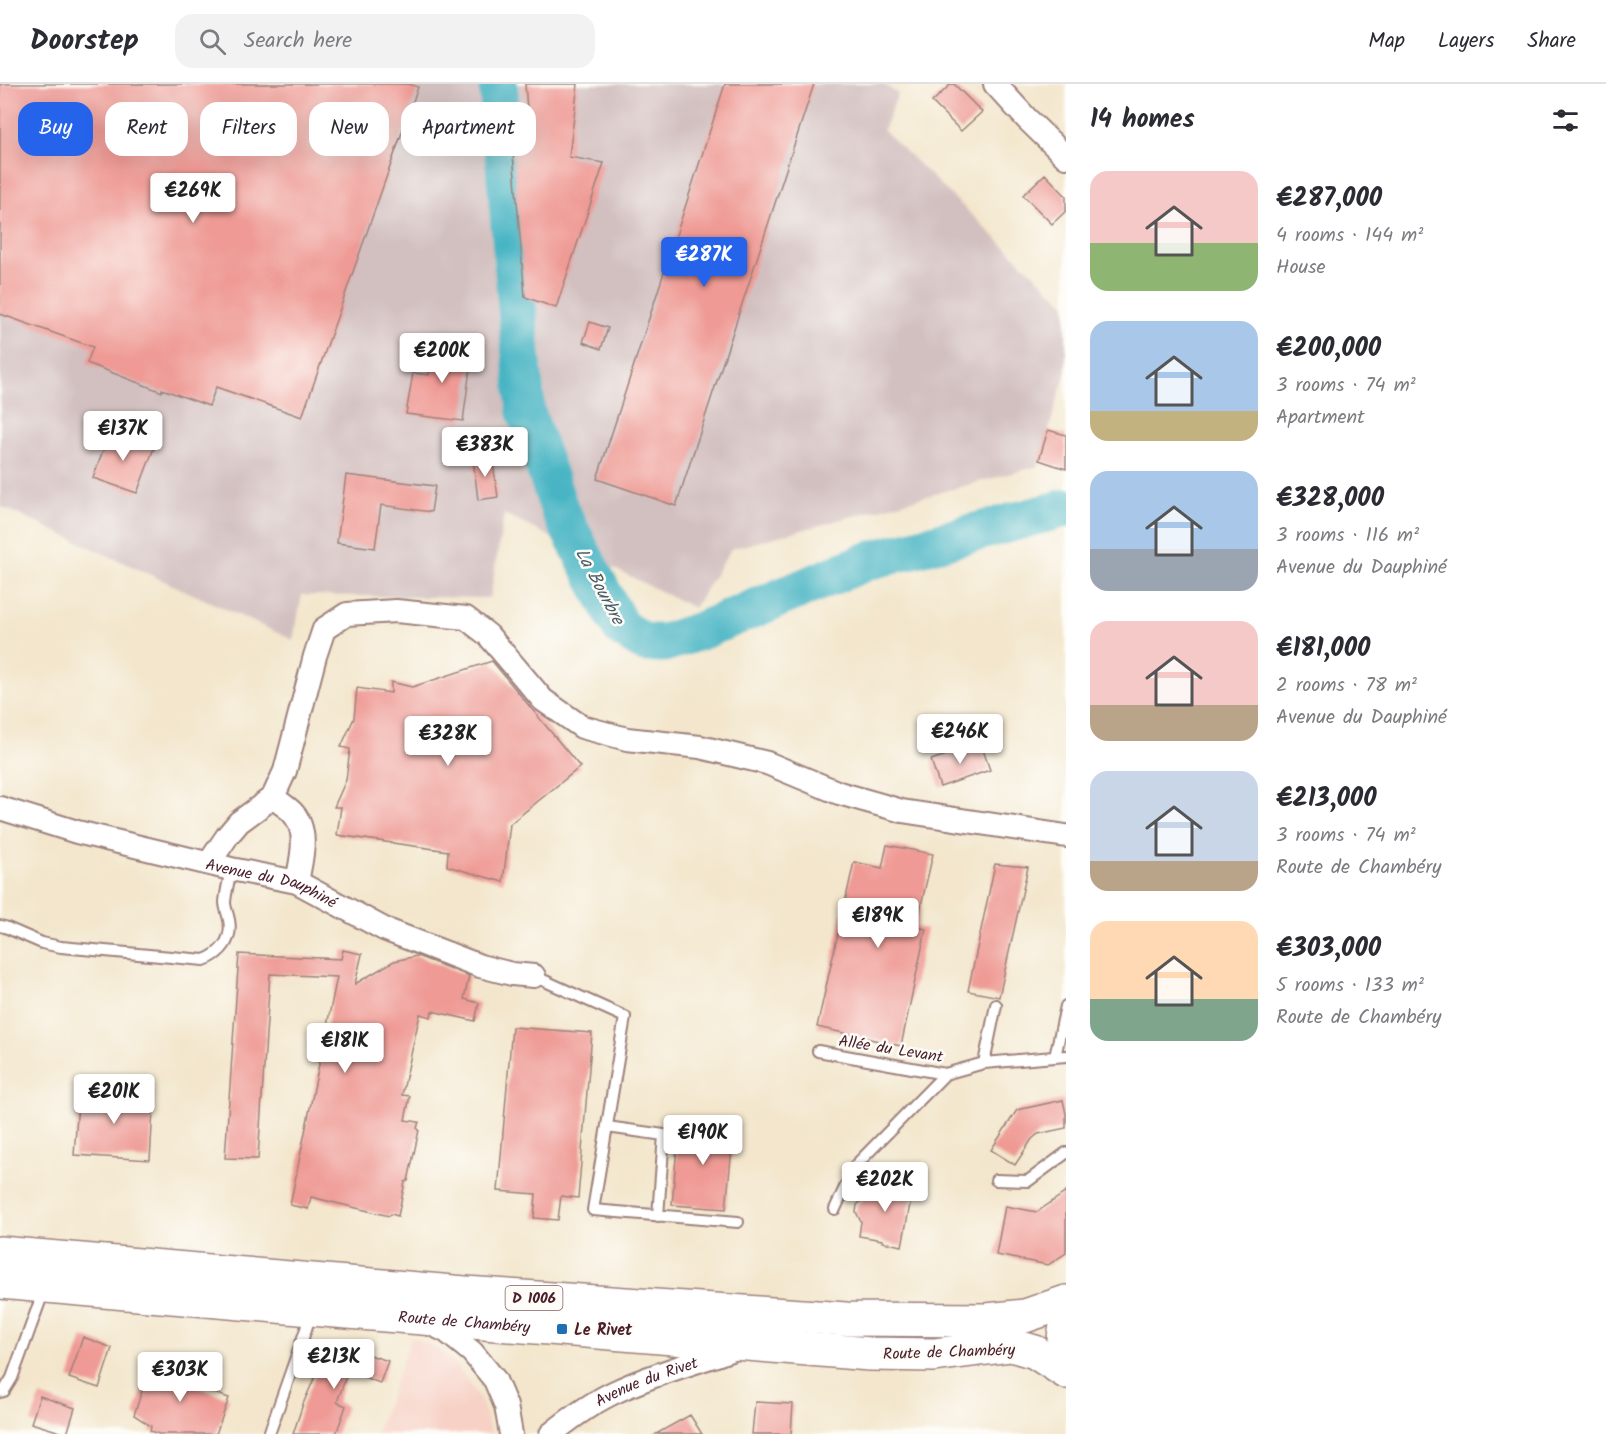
<!DOCTYPE html>
<meta charset="utf-8">
<style>
:root{--surface:#fff;--page:#f2f2f3;--text:#2b2b33;--muted:#7c7c81;--line:#e1e1e2;--accent:#2563eb}
body{margin:0;font-family:Kalam,sans-serif;background:var(--page);color:var(--text);height:100vh;display:flex;flex-direction:column;font-size:22px;white-space:nowrap}
*{box-sizing:border-box;margin:0}
p{font-size:20px;color:var(--muted)}
.icon{flex:none;width:33px;height:33px;fill:none;stroke:currentColor;stroke-width:2;stroke-linecap:round;stroke-linejoin:round}
.map{position:relative;flex:1;overflow:hidden}
.panel{display:flex;flex-direction:column;background:var(--surface);width:540px}
.panel>*{flex:none}
.top-card{position:absolute;left:18px;top:18px;width:570px;height:54px;display:flex;gap:12px}
.price{position:absolute;translate:-50% -51px;padding:0 14px;border-radius:6px;background:#fff;color:#222;font-size:20px;line-height:39px;filter:drop-shadow(0 2px 3px #0008)}
.price::after{content:'';position:absolute;left:50%;top:36px;width:18px;height:14px;margin-left:-9px;background:inherit;clip-path:polygon(0 0,100% 0,50% 100%)}
.price.current{background:var(--accent);color:#fff}
ul{padding:0;list-style:none}
li{display:flex;align-items:center;gap:18px;height:150px;padding:0 24px}
li span{display:grid;place-items:center;flex:none;width:168px;height:120px;border-radius:18px;color:#555}
li>.icon{margin-inline-start:auto}
span .icon{width:72px;height:72px;fill:#fffc;stroke-width:1}
li b{font-size:26px}
h2{display:flex;justify-content:space-between;align-items:center;height:72px;padding:0 24px;font-size:26px}
.chip{padding:0 21px;border-radius:18px;background:var(--surface);box-shadow:0 6px 24px #0002;font-size:21px;line-height:54px}
.chip.current{background:var(--accent);color:#fff}
header{display:flex;align-items:center;gap:36px;box-sizing:border-box;height:84px;padding:0 30px;background:var(--surface);border-bottom:2px solid var(--line)}
header strong{font-size:28px}
nav{display:flex;gap:33px;margin-inline-start:auto;font-size:21px}
.search{width:420px;height:54px;background:var(--page);display:flex;align-items:center;gap:15px;box-sizing:border-box;padding:0 21px;border-radius:18px;color:var(--muted);font-size:22px}
main{display:flex;flex:1;min-height:0}
.map>svg:first-child{display:block}
.built{fill:#f7d1c6}
.industrial{fill:#d2bfbf}
.lines{fill:none;stroke-linecap:round;stroke-linejoin:round}
.river{stroke:#48b5c4;stroke-width:39}
.building{fill:#ef9a94}
.lane-casing{stroke:#9e827c;stroke-width:14}
.street-casing{stroke:#9e827c;stroke-width:26}
.primary-casing{stroke:#9e827c;stroke-width:36}
.lane{stroke:#fff;stroke-width:10}
.street{stroke:#fff;stroke-width:22}
.primary{stroke:#fff;stroke-width:33}
.poi-dot{fill:#1f6fb2;stroke:#fdfcf7;stroke-width:2}
.labels{text-anchor:middle;stroke-width:5;stroke-linejoin:round;paint-order:stroke}
.shield{fill:#fdfcf7;stroke:#806168;stroke-width:1.5}
.shield-label{font-size:15px;font-weight:bold;fill:#4a1f2b}
.street-label{font-size:16px;fill:#4a1f2b;stroke:#fdfcf7}
.poi-label{font-size:16px;font-weight:bold;fill:#4a1f2b;stroke:#fdfcf7;text-anchor:start}
.water-label{font-size:18px;font-style:italic;fill:#495b68;stroke:#fdfcf7}
</style>
<header>
<strong>Doorstep</strong>
<div class="search"><svg class="icon" aria-label="search" viewBox="0 0 24 24"><circle cx="10" cy="10" r="6"/><path d="M15 15l6 6"/></svg>Search here</div>
<nav><a>Map</a><a>Layers</a><a>Share</a></nav>
</header>
<main>
<div class="map">
<svg width="1066" height="1350" viewBox="0 0 1066 1350">
<rect width="100%" height="100%" fill="#fdfcf7"/>
<filter id="ink" filterUnits="userSpaceOnUse"><feTurbulence type="fractalNoise" baseFrequency=".0167" numOctaves="2"/><feDisplacementMap in="SourceGraphic" scale="12" xChannelSelector="R" yChannelSelector="G"/><feConvolveMatrix kernelMatrix="1 2 1 2 8 2 1 2 1" color-interpolation-filters="sRGB"/></filter>
<filter id="wash" filterUnits="userSpaceOnUse"><feTurbulence type="fractalNoise" baseFrequency=".008" numOctaves="4" result="noise"/><feDisplacementMap in="SourceGraphic" scale="24" xChannelSelector="R" yChannelSelector="G"/><feGaussianBlur stdDeviation="1.35" result="paint"/><feColorMatrix in="noise" values="0 0 0 0 0 0 0 0 0 0 0 0 0 0 0 0 0 1.4 0 .05"/><feComposite in="paint" operator="in"/></filter>
<g filter="url(#wash)">
<rect width="100%" height="100%" fill="#f3e6cc"/>
<path class="built" d="M411,1253L429,1260L452,1276L469,1298L483,1322L491,1350H376Z"/>
<path class="industrial" d="M0,0H883L898,10L883,46L1066,221V287L1038,382L731,465L694,524L504,430L490,514L302,511L293,556L0,422Z"/>
<g class="lines">
<path class="river" d="M498,0L526,328L560,427L621,544L645,559H664L700,547L868,477L1066,424"/>
</g>
<g id="blocks">
<path class="building" d="M0,0H408L418,3L302,333L216,303L209,322L162,305V308L87,279L93,263L0,230Z
M525,0H578L569,73L604,79L556,224L525,213L509,22L527,25Z
M725,0H814L676,422L597,395Z
M951,0H954L982,28L961,47L932,18Z
M1045,90L1066,112V127L1052,140L1023,111Z
M590,238L608,244L601,265L583,258Z
M433,258L473,263L463,337L406,330L413,289L429,291Z
M1048,346L1066,351V385L1039,376Z
M110,347L154,364L137,409L93,394Z
M492,372L498,413L478,416L473,375Z
M346,391L435,402L431,428L381,421L375,464L337,459Z
M492,577L580,683L510,740L503,798L447,782L448,767L337,751L341,723H334L346,696L350,665L341,663L354,634L357,604L391,609V598L412,603Z
M981,660L990,686L940,703L931,676Z
M887,761L933,770L916,843L926,845L901,962L817,943L854,778L882,784Z
M995,780L1028,783L999,913L968,907Z
M343,866L362,870L355,900L394,877L417,872L469,892L464,915L479,919L475,937L432,927L431,933L420,930L402,1011L410,1012L405,1036L419,1038L417,1044L419,1046L408,1097L405,1098L398,1132L391,1130L389,1132L311,1113L308,1125L290,1121L337,893L270,890L258,1075L225,1074L239,870L341,875Z
M512,943L592,949L578,1114L561,1112L558,1136L534,1134L536,1110L498,1107Z
M79,1006L154,1009L150,1076L74,1071Z
M1063,1016L1066,1030V1044L1038,1050L1032,1055L1015,1081L991,1066L1017,1026Z
M679,1039L734,1043L726,1125L672,1121Z
M868,1099L913,1105L902,1162L882,1158V1156L859,1152L861,1138L856,1128L857,1121L866,1112Z
M1066,1108V1169L1048,1181L996,1171L1005,1122L1037,1128Z
M83,1253L112,1264L99,1304L69,1294Z
M355,1266L388,1277L380,1299L348,1287L337,1318L346,1322L336,1350H293L303,1320L317,1288L312,1287L320,1267L341,1274L343,1267L354,1271Z
M175,1277L205,1288L199,1304L229,1314L216,1350H159L150,1347L151,1342L134,1331L149,1286L169,1293Z
M40,1312L75,1324L67,1350L31,1339Z
M755,1318L793,1320L791,1350H752Z
M690,1331L702,1350H656Z"/>
</g>
</g>
<g filter="url(#ink)">
<use href="#blocks" fill-opacity="0" stroke="#9e827c" stroke-width="1.5"/>
<g class="lines">
<defs>
<path id="lane" d="M0,842L5,843L42,859L61,863L204,876C221,870 233,855 229,836C228,830 225,824 225,818C226,807 229,796 231,785
M534,892L625,933L593,1126L738,1138
M818,967L945,990L984,979L1066,972
M1055,973L1066,922
M984,979L996,921
M607,1043L664,1051L658,1132
M996,1096L1028,1097L1066,1069
M835,1125L855,1082L945,990
M0,1308L4,1307L12,1294L44,1206
M269,1350L306,1245L311,1228"/>
<g id="street">
<path d="M995,0L1027,35L1066,73"/>
<path d="M273,713C279,718 287,723 292,728C310,747 301,776 297,798"/>
<path id="s1" d="M0,724L77,748L231,785L297,798L384,845L480,882L512,890L534,892"/>
<path d="M209,779L228,751L239,738L273,713L285,687L315,572L324,545L347,530L396,527L466,534L488,551L543,616L582,643L627,655L700,663L767,679L839,709L902,727L1066,752"/>
<path d="M427,1238L446,1247L472,1268L495,1296L506,1322L511,1350"/>
<path id="s2" d="M551,1350C572,1333 593,1318 617,1307C655,1289 696,1279 736,1264"/>
</g>
<g id="primary">
<path d="M0,1169L465,1209L846,1235L987,1236L1025,1232L1066,1218"/>
<path id="s3" d="M0,1198L311,1225L870,1270L934,1271L1011,1261L1035,1268L1066,1288"/>
<path d="M1066,1242C1063,1254 1063,1267 1066,1279"/>
</g>
</defs>
<use href="#lane" class="lane-casing"/>
<use href="#street" class="street-casing"/>
<use href="#primary" class="primary-casing"/>
<use href="#lane" class="lane"/>
<use href="#street" class="street"/>
<use href="#primary" class="primary"/>
</g>
</g>
<rect class="poi-dot" x="556" y="1239" width="12" height="12" rx="3"/>
<g class="labels">
<rect class="shield" x="505.5" y="1202" width="57" height="24" rx="4.5"/>
<g class="shield-label">
<text x="534" y="1219">D 1006</text>
</g>
<g class="street-label">
<text dy="6" stroke="none"><textPath href="#s1" startOffset="282">Avenue du Dauphiné</textPath></text>
<text transform="translate(891 964) rotate(9)" y="6">Allée du Levant</text>
<text dy="6" stroke="none"><textPath href="#s3" startOffset="466">Route de Chambéry</textPath></text>
<text transform="translate(949 1267) rotate(-2)" y="6">Route de Chambéry</text>
<text dy="6" stroke="none"><textPath href="#s2" startOffset="110">Avenue du Rivet</textPath></text>
</g>
<g class="poi-label">
<text x="574" y="1251">Le Rivet</text>
</g>
<g class="water-label">
<text transform="translate(600 502) rotate(62)" y="6">La Bourbre</text>
</g>
</g>
</svg>
<b class="price" style="left:193px;top:140px">€269K</b>
<b class="price current" style="left:704px;top:204px">€287K</b>
<b class="price" style="left:442px;top:300px">€200K</b>
<b class="price" style="left:123px;top:378px">€137K</b>
<b class="price" style="left:485px;top:394px">€383K</b>
<b class="price" style="left:960px;top:681px">€246K</b>
<b class="price" style="left:448px;top:683px">€328K</b>
<b class="price" style="left:878px;top:865px">€189K</b>
<b class="price" style="left:345px;top:990px">€181K</b>
<b class="price" style="left:114px;top:1041px">€201K</b>
<b class="price" style="left:703px;top:1082px">€190K</b>
<b class="price" style="left:885px;top:1129px">€202K</b>
<b class="price" style="left:334px;top:1306px">€213K</b>
<b class="price" style="left:180px;top:1319px">€303K</b>
<div class="top-card">
<a class="chip current">Buy</a>
<a class="chip">Rent</a>
<a class="chip">Filters</a>
<a class="chip">New</a>
<a class="chip">Apartment</a>
</div>
</div>
<section class="panel">
<h2>14 homes<svg class="icon" aria-label="filters" viewBox="0 0 24 24"><path d="M4 7h16M4 17h16"/><circle cx="9" cy="7" r="2"/><circle cx="15" cy="17" r="2"/></svg></h2>
<ul>
<li><span style="background:linear-gradient(#f6c9c9 60%,#8fb573 0)"><svg class="icon" aria-label="home" viewBox="0 0 24 24"><path d="M3 11l9-7 9 7M6 9v11h12V9"/></svg></span><div><b>€287,000</b><p>4 rooms · 144 m²</p><p>House</p></div></li>
<li><span style="background:linear-gradient(#a9c7e8 75%,#c2b280 0)"><svg class="icon" aria-label="home" viewBox="0 0 24 24"><path d="M3 11l9-7 9 7M6 9v11h12V9"/></svg></span><div><b>€200,000</b><p>3 rooms · 74 m²</p><p>Apartment</p></div></li>
<li><span style="background:linear-gradient(#a9c7e8 65%,#9aa5b1 0)"><svg class="icon" aria-label="home" viewBox="0 0 24 24"><path d="M3 11l9-7 9 7M6 9v11h12V9"/></svg></span><div><b>€328,000</b><p>3 rooms · 116 m²</p><p>Avenue du Dauphiné</p></div></li>
<li><span style="background:linear-gradient(#f6c9c9 70%,#b9a48a 0)"><svg class="icon" aria-label="home" viewBox="0 0 24 24"><path d="M3 11l9-7 9 7M6 9v11h12V9"/></svg></span><div><b>€181,000</b><p>2 rooms · 78 m²</p><p>Avenue du Dauphiné</p></div></li>
<li><span style="background:linear-gradient(#c9d6e8 75%,#b9a48a 0)"><svg class="icon" aria-label="home" viewBox="0 0 24 24"><path d="M3 11l9-7 9 7M6 9v11h12V9"/></svg></span><div><b>€213,000</b><p>3 rooms · 74 m²</p><p>Route de Chambéry</p></div></li>
<li><span style="background:linear-gradient(#ffd9b3 65%,#7fa58c 0)"><svg class="icon" aria-label="home" viewBox="0 0 24 24"><path d="M3 11l9-7 9 7M6 9v11h12V9"/></svg></span><div><b>€303,000</b><p>5 rooms · 133 m²</p><p>Route de Chambéry</p></div></li>
</ul>
</section>
</main>
